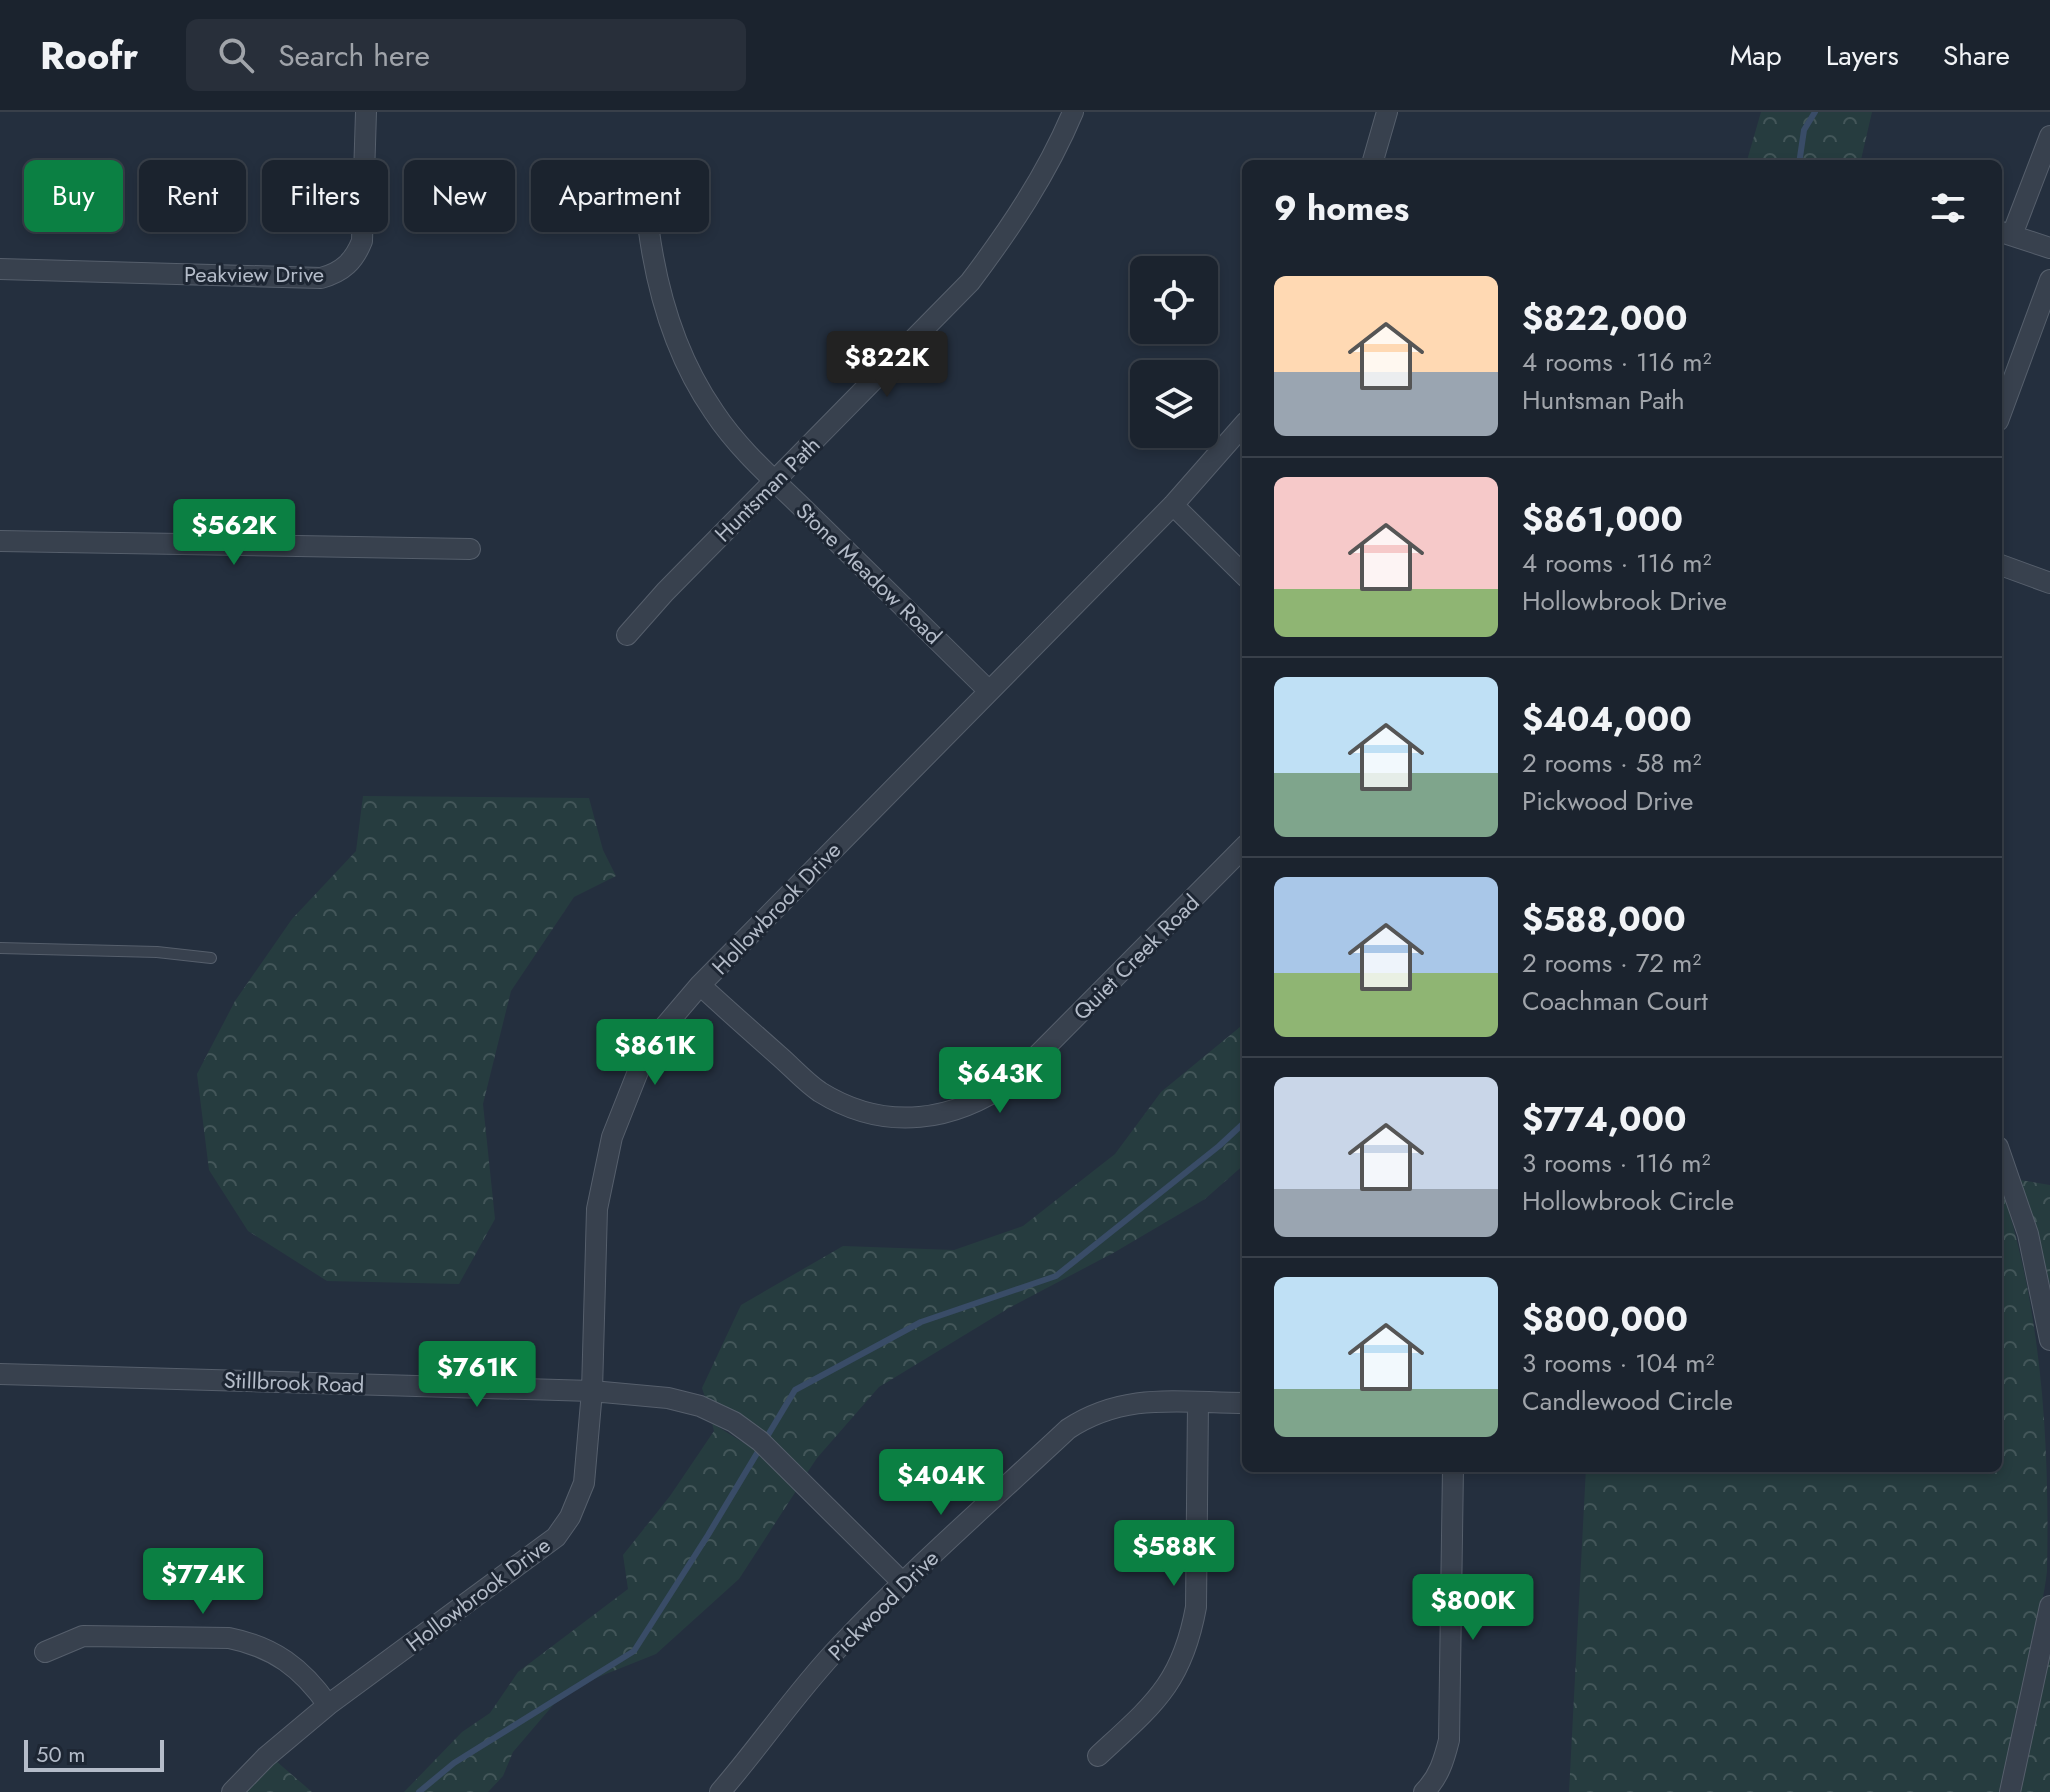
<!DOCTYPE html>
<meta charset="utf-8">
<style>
:root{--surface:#1b232e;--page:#282f3a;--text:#f1f3f6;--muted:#a0a4aa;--line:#39404a;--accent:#0b8043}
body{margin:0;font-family:Jost,sans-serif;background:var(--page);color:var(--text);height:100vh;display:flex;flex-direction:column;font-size:30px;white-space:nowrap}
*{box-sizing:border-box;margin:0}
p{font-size:26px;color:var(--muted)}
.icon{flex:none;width:44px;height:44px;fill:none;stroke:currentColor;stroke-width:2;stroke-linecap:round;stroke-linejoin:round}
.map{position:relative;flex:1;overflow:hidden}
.sheet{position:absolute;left:1242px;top:48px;width:760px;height:1312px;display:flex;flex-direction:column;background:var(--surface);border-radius:12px;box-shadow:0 4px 12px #0003,0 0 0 2px var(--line)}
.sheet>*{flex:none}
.banner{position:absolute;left:24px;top:48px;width:760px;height:72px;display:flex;gap:16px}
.buttons{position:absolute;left:1130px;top:144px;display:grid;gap:16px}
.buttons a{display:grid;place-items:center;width:88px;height:88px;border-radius:12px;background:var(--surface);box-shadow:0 4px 12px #0003,0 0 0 2px var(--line);font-size:40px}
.scale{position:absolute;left:24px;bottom:20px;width:140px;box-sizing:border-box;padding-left:8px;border:4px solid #b4bcc9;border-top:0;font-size:22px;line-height:28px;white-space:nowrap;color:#b4bcc9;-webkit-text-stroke:6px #1d2633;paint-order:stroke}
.price{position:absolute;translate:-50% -68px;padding:0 18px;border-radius:8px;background:var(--accent);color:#fff;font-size:26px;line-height:52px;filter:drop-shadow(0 2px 4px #0008)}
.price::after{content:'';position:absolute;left:50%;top:48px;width:24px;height:18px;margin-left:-12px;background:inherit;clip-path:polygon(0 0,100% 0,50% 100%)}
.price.on{background:#222;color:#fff}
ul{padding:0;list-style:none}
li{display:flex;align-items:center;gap:24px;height:200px;padding:0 32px}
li+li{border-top:2px solid var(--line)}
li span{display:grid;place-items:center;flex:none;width:224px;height:160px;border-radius:12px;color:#555}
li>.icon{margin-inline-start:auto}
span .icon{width:96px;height:96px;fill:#fffc;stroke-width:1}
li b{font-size:34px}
h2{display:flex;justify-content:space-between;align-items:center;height:96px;padding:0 32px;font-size:34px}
.pill{padding:0 28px;border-radius:12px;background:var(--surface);box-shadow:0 4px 12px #0003,0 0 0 2px var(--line);font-size:28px;line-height:72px}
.pill.on{background:var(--accent);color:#fff}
header{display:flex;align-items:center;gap:48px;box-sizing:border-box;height:112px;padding:0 40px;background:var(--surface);border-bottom:2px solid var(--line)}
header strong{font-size:38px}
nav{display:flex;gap:44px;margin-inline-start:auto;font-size:28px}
.search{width:560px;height:72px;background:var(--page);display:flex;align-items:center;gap:20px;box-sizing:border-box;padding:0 28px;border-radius:12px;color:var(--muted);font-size:30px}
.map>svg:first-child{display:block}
.forest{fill:url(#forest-crowns)}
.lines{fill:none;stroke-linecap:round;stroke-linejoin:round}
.stream{stroke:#394c67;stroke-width:6}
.lane-casing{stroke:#565f6c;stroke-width:12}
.street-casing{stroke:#565f6c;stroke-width:22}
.lane{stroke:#38414e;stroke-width:10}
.street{stroke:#38414e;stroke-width:20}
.labels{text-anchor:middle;stroke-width:6;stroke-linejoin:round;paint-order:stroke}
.street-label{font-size:22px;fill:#b4bcc9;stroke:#1d2633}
</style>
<header>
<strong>Roofr</strong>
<div class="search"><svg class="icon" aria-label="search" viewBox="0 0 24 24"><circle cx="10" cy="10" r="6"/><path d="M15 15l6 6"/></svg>Search here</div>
<nav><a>Map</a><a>Layers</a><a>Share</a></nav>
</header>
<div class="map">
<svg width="2050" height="1680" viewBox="0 0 2050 1680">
<defs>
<pattern id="forest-crowns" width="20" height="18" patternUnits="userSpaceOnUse" patternTransform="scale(2)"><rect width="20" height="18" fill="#263c3f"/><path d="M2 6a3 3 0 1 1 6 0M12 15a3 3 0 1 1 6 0" fill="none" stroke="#435659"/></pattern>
</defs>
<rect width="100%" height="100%" fill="#242f3e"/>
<path class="forest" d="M1761,0H1872L1860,52H1746Z
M363,684L589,686L603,738L616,764L574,785L511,879L483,992L495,1107L459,1172L327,1169L248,1119L209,1058L197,962L235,889L292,807L356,739Z
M1246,910V1051L1205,1087L1115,1140L1009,1196L879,1275L817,1346L807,1361C776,1330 747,1302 705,1285L702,1276L741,1193L843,1134L954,1138L1023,1114L1115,1042L1161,980Z
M1998,1064C2041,1191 2050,1325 2047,1459C2044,1487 2036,1516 2030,1543C2020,1589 2011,1634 2001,1680H1569L1586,1356H1998Z
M2020,1068L2050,1073V1174L2037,1120Z
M712,1311L755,1338L796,1379L739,1467L656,1542L566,1578L513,1640L503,1664L488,1680H404L462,1620L490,1601L518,1560L628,1477L623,1443L670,1384L714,1319Z
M2050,1541V1680H2020Z
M276,1649L312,1680H246Z"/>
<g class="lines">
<path class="stream" d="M1799,52L1804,18L1815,0
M419,1680L454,1651L634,1539L708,1423L795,1278L921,1210L1056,1164L1219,1034L1246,1009"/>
<defs>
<path id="lane" d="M0,836L157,840L211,846"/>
<path id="street" d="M1372,52L1387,0
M645,82C651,159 669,235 714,300C741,341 780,373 814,407C872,464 930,521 988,578
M1998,119L2050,136
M2012,123L2050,24
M0,157L321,166C343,160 354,149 362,129L366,0
M1998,309L2050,168
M1173,393L1246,465
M0,429L470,437
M1998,452L2050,471
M627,523L665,480L970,170C1010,117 1047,62 1073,0
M700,873C726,897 752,920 778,943C792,955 805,970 820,980C886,1021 955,1010 1015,966L1246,733
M1998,1035L2028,1122L2050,1228
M0,1262L592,1279L668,1286L700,1294L734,1310L760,1329L903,1471
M45,1540L83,1524L229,1526C274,1535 302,1556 328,1593
M1098,1644C1153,1593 1182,1572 1196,1495L1198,1291
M232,1680L266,1645L328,1593L556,1425L570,1405L584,1371L592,1279L597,1097L612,1025L639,957L660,920L700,873L1173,393L1246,310
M720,1680C761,1633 796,1580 840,1534C912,1458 991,1389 1068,1317C1126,1279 1181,1291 1246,1291
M1424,1680C1439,1665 1444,1648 1449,1628L1453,1356
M2010,1680L2050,1494"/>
</defs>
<use href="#lane" class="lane-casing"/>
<use href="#street" class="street-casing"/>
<use href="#lane" class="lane"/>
<use href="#street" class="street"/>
</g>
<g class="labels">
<g class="street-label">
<text x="254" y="170">Peakview Drive</text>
<text transform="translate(767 377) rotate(-45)" y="8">Huntsman Path</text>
<text transform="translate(869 461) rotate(44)" y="8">Stone Meadow Road</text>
<text transform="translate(776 796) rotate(-46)" y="8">Hollowbrook Drive</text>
<text transform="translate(1136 845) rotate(-45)" y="8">Quiet Creek Road</text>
<text transform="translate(294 1270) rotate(2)" y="8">Stillbrook Road</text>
<text transform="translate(478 1482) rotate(-37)" y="8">Hollowbrook Drive</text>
<text transform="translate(883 1493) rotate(-45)" y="8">Pickwood Drive</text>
</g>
</g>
</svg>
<div class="buttons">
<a><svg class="icon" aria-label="locate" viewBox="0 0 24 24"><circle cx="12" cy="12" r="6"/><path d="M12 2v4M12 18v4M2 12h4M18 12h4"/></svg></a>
<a><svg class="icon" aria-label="layers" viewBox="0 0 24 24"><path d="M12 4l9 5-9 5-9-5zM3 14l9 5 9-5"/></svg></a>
</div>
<div class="scale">50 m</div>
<b class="price on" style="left:887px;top:287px">$822K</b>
<b class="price" style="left:234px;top:455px">$562K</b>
<b class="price" style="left:655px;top:975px">$861K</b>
<b class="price" style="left:1000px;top:1003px">$643K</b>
<b class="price" style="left:477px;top:1297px">$761K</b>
<b class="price" style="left:941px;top:1405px">$404K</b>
<b class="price" style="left:1174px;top:1476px">$588K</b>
<b class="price" style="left:203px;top:1504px">$774K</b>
<b class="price" style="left:1473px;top:1530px">$800K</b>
<div class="banner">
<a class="pill on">Buy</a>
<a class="pill">Rent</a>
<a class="pill">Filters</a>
<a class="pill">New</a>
<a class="pill">Apartment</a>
</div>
<section class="sheet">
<h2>9 homes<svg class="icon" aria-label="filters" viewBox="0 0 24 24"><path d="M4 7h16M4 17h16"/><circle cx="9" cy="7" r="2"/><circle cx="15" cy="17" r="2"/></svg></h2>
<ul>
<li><span style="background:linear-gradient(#ffd9b3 60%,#9aa5b1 0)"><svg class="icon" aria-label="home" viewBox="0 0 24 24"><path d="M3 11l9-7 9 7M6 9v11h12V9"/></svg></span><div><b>$822,000</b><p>4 rooms · 116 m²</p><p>Huntsman Path</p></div></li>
<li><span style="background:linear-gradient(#f6c9c9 70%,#8fb573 0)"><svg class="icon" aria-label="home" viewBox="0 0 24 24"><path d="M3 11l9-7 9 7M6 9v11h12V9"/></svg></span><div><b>$861,000</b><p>4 rooms · 116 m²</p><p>Hollowbrook Drive</p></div></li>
<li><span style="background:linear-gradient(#bfe0f5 60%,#7fa58c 0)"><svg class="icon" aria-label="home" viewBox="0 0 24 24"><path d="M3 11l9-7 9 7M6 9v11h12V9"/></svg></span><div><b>$404,000</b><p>2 rooms · 58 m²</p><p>Pickwood Drive</p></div></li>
<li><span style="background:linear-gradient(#a9c7e8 60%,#8fb573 0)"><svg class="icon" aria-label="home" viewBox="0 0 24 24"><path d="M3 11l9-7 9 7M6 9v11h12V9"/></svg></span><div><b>$588,000</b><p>2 rooms · 72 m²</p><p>Coachman Court</p></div></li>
<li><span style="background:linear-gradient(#c9d6e8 70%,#9aa5b1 0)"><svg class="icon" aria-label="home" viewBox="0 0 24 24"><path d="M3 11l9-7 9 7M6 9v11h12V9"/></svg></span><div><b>$774,000</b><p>3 rooms · 116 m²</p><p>Hollowbrook Circle</p></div></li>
<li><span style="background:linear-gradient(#bfe0f5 70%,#7fa58c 0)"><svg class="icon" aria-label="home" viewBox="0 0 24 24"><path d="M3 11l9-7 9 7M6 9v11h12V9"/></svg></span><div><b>$800,000</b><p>3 rooms · 104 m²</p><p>Candlewood Circle</p></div></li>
</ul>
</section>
</div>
